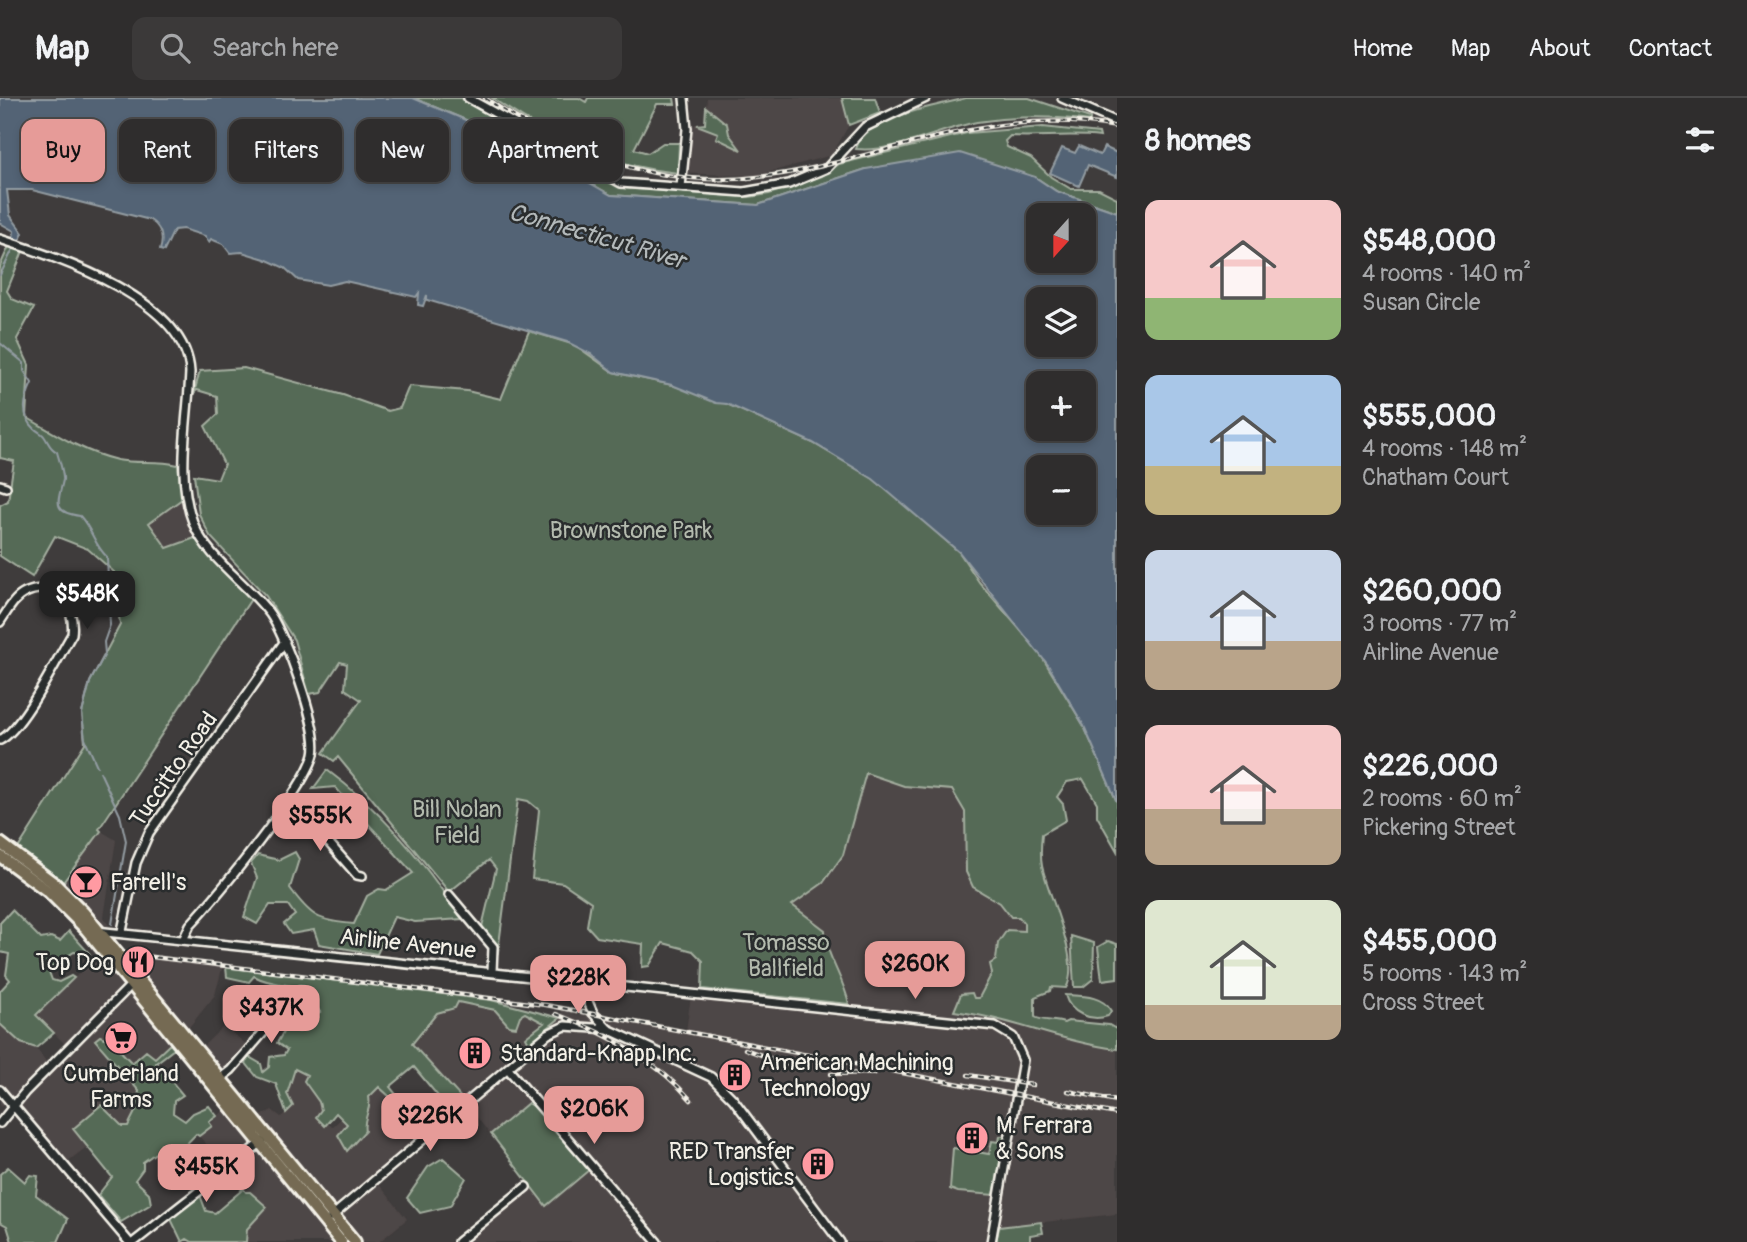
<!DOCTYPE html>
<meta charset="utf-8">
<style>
:root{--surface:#2f2d2d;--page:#3b3939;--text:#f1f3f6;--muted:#a7a8aa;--line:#4a4949;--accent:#e69b98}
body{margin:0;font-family:Pangolin,sans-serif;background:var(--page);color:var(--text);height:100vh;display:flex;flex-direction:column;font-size:26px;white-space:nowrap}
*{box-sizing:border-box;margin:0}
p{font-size:23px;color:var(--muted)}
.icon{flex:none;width:38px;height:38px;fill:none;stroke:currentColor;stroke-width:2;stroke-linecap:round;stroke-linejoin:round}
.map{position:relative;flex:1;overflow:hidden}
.details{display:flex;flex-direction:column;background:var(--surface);width:630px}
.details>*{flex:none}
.hud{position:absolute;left:21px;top:21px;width:665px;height:63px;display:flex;gap:14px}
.needle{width:46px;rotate:201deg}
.buttons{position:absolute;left:1026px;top:105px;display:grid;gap:14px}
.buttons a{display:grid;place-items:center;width:70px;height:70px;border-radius:14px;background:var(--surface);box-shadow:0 4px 10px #0003,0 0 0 2px var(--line);font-size:35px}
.price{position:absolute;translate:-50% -60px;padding:0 16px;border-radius:14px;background:var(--accent);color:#111;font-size:23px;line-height:46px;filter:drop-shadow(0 2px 4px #0008)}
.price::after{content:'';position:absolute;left:50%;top:42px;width:21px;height:16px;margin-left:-10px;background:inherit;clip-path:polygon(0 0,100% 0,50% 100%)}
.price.selected{background:#222;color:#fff}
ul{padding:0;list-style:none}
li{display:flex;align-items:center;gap:21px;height:175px;padding:0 28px}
li span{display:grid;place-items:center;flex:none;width:196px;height:140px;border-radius:14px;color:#555}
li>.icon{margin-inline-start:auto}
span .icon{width:84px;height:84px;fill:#fffc;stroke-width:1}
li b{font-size:30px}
h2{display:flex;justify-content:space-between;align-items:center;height:84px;padding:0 28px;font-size:30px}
.tag{padding:0 24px;border-radius:14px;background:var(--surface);box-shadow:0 4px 10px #0003,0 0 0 2px var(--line);font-size:24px;line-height:63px}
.tag.selected{background:var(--accent);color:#111}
header{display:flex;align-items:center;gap:42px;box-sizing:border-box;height:98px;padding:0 35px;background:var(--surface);border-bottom:2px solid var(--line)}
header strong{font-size:33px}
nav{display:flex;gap:38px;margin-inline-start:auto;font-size:24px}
.search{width:490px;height:63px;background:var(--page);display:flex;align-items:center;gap:18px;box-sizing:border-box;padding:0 24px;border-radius:14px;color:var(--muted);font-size:26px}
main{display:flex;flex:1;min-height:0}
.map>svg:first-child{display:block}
.built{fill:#4e4646}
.green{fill:#546a56;stroke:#a4ae9f;stroke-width:2}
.water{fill:#526474;stroke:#939ca2;stroke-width:2;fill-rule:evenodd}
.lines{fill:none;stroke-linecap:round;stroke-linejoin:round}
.stream{stroke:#939ca2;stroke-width:2}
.minor-casing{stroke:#f4f1e8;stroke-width:12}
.highway-casing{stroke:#f4f1e8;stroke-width:16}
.minor{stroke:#2a2d2e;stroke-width:7}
.highway{stroke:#756b52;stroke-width:10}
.rail-casing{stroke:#f4f1e8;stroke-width:4.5}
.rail{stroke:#2a2d2e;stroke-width:2;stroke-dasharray:5;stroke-linecap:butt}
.labels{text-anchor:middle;stroke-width:5;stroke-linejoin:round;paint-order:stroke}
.park-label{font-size:23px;fill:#b4bbae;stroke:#2a2d2e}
.street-label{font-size:23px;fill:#f4f1e8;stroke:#2a2d2e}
.poi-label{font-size:23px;fill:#f4f1e8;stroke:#2a2d2e;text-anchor:start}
.water-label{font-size:24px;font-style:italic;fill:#b3b9ba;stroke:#2a2d2e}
</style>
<header>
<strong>Map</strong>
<div class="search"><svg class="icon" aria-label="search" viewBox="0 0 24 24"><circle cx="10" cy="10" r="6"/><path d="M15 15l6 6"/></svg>Search here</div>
<nav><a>Home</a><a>Map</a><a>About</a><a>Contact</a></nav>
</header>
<main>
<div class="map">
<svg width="1117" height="1144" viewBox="0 0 1117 1144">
<rect width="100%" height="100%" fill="#3f3c3c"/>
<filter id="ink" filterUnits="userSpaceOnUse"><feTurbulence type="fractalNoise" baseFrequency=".0143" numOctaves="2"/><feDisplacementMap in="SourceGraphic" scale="14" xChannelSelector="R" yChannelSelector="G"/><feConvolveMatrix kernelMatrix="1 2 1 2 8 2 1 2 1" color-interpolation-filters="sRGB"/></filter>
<g filter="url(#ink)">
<path class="built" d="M707,0H842L849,27L832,57L755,78L678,75L679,45L695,26H705Z
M182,401L195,440L167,450L149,425Z
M866,674L904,688L952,691L965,714L966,774L973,789L1000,805L1011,819H1019L1025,825L1024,833L998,845L996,862L990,866L989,885L979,900H960L954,913L986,917L1093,948L1117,951V1116L1000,1129L996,1144H466L532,1090L465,1004L412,946L421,938L424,927L437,915L455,910L457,904L495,912L505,922L525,915L545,925L560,920L562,912L686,934L691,897L747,902L748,895L849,905L846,891L826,847L825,832L792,807L823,785L854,714Z
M101,733L116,742L104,819L124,855L223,867L215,897L186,933L155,960L132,965L110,942L95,943L139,994L136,1012L128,1029L122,1028L101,1007L73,1032L88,1048L67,1064L12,998L2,1009L0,1007V926L21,945L36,950L53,973L73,954L36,917L113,843L61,787Z
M224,928L248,948L222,975L201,950Z
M296,970L307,977L304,983L319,1004L321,1012L316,1019L324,1028L328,1025L332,1029L342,1020L363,1027L369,1016V999L378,989L400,1007L403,1005L431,1038L377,1084L407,1121L379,1144H359L258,1020L272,1012L281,1019L293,1008L286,996Z
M225,1011L334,1144H246L249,1095L199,1038Z"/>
<path class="green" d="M413,0H461L623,90L749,99L769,96L822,78L839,66L967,35L1043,29L1099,35L1100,39C1069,35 1040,40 1010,38L1005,43L1007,49L1031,60L1051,79L1071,91H1099L1117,100V114L1056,93L1035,79L866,71L758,107L611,97L516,43Z
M492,0H579L586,4L588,0H674L675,6H657L634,51L648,55L663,45H679L678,75C610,69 548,39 492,0Z
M842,0H875L880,15L849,27Z
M966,0H1029L1090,20V23C1053,18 1014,18 977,24C939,31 896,55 856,51L858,46L855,44C884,16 928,10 966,0Z
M706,9L727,26L729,36L741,52L716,40L718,35L697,27L705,26Z
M9,148L23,153L7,193L12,201L34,210L17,241L29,267L26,319C56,336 83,354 117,362C137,366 158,362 178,367L182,401L149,425L167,450L195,440L251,501L99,731L101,733L61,787L17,752L85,645L82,615L90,584L120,527L114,474L88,451L55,438L32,479L0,458V407L8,403L14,363L0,360V168Z
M529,233L575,247L613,274L672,287L727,306L813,345L877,383L959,454L979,484L1039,554L1084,628L1117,704V753L1097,718V705L1083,681L1067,684L1057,699L1063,706L1066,722L1042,736C1041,746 1040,758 1042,768C1048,797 1082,864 1066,890L1051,889L1050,893L1035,899V919C1043,924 1054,921 1064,925L1068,923L1109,927L1116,931L1117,923V951C1062,944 1010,920 954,913L961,896L972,895L974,900H979L992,875L990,866L996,862L998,845L1007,832L1024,833V825L1019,819H1011L1000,805L973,789L966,774L965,714L952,692L904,688L866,675L843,757L823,785L792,807L825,832C825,857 844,880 849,906L702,891L703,863L693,853L663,845L649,868L642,869L643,846L597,839L587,828L591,804L563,785L532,781L539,712L528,703L518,701L498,854L481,833L496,771L489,762L449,794L338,659L334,663L323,655L361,602L345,591L347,566L340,564L320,594L309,596L294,542L266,498L210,438L199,416L194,377L218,381L224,366L205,328L218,316L217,298L197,292L194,295L200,273L244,270L343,297L388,313L400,310L409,288L467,293L501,301Z
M327,672C380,711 426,766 462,821L415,824L394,819L377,856L319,846L314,832L291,836L284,826L295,817L288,807H270L257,826L244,819L257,780L251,765L258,757L279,762L295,754L299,761L290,790C311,819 318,823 354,826L367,798L379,791L386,792L413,775L335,689L313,691Z
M12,812L41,841L51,839L60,843L69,833L89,855L74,854L48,871L52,882L59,884L71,878L74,880L36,917L54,935L36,950L21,945L0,926V893L10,882L6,877L9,856L0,854V825Z
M1071,838L1094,845L1093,881L1083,889H1074Z
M1108,843L1117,846V880L1102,882L1098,849Z
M226,869L491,902L560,920L529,945L526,939L544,925L525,915L520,918L516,929L509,928L495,912L458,904L455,910L437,915L412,946L465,1004L451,1014L414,969L390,989L403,1005L400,1008L379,989L369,999C372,1013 362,1020 365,1033L347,1053L338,1037L347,1026L336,1015L325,1028L316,1019L321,1012L319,1004L304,983L307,977L295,971L287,996L293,1008L286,1015L276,986L257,979L245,964L249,959L261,966L263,974L269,969L270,959L284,957L287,952L277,945L286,929L299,934L308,931L310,920L320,914L312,902L316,897C291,882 276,890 254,878L249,884L227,879Z
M1065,897C1081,898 1103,897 1111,913L1108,918C1090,924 1070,915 1065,897Z
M100,938L110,942L132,965L146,953L155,960L170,946L174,951L156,965L183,997L174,1003L173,1015L185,1023L193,1015L209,1008L217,1018L209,1024L212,1028L199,1038L196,1036L174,1059L160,1052L143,1064V1071L135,1082L149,1095L151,1106L121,1124L98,1097L112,1079L73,1031L101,1007L122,1028H128L136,1012L139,993L95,942Z
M528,1005L536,1009L589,1072L546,1108L491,1036Z
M1000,1038H1005L994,1097L958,1094L950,1091L953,1050L989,1056L992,1043L999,1044Z
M443,1060L466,1080L450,1108L420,1115L407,1100L428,1069Z
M8,1069L25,1084L30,1077L38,1078L36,1097L68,1121L58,1144H12L7,1128L0,1124V1076Z
M230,1074L246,1094H250L267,1109L247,1131L246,1144H192L187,1141L182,1144L171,1121L200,1097L206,1113L215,1115L242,1092Z
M1041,1124L1043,1135L1030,1137V1144H996L999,1129Z"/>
<path class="water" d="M0,0H413L516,43L611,97L758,107L866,71L960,55L1035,79L1056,93L1117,114V704L1084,628L1048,567L959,454L873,381L813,345L727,306L716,305L672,287L613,274L591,256L567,244L427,202V197L423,208L418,207L419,195L416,199L345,183L328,187L298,182L285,170L265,161L242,154L230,155L223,146L211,141L209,144L205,138L183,131L174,132L164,153L160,152C164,140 161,129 150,122L32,92H7L10,117L23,135L19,144L13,142L14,133L0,125ZM1038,117H1083V163H1038ZM1038,201H1083V247H1038ZM1038,285H1083V331H1038ZM1038,369H1083V415H1038Z
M1079,48L1100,57L1104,49L1117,55V79L1088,67L1079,88L1050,75L1062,50L1075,55Z"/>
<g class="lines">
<path class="stream" d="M0,177L14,149
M0,245L24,265V273L32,285C24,302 20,317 35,331C37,333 43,336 44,338C49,345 49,350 57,354C59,362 64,375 63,382C59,402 50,414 80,418C92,431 94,447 107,459L110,527L104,544L105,556L90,584L82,615L85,641L97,668
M100,674L120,717L126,743L112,826"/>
<defs>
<path id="minor" d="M468,0L621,85L744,94L789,86L827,70L865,29L926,0
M1062,0L1117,24
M681,89L687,31L684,0
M0,141C58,160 186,201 190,274C188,324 175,380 194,427C209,462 248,486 270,516C285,537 320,631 314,656C306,690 216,799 190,827L184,840
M0,387L6,389
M0,524C7,514 14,500 25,495C55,481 76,508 72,536C57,561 23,631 0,642
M284,706L315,729L357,777L362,778
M449,797L493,849L492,873
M96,833L995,928L1013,939L1023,962L991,1144
M122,833L136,765L149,735L285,543
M578,881L593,915L608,931
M508,971L657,1144
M218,982L231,972L300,892
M0,992L129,1144
M0,1025L25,994L132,886
M331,1119L548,936L565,928L608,931L711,979L733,1001L840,1144
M134,1144L263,1043
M458,1144L526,1089"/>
<path id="highway" d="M0,745L55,786L83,814L355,1144
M0,758L49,794L86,831L341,1144"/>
</defs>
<use href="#minor" class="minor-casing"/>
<use href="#highway" class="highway-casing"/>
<use href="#minor" class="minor"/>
<use href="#highway" class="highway"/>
<defs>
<path id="rail" d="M485,0C567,56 658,91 758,79C809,74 859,58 908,46C978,28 1045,16 1117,29
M136,857L546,907L1117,1016
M556,916C606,935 655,961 691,1002
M745,951L794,969
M831,976L875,975
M968,977L1033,987
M1068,993L1117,1003"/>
</defs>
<use href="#rail" class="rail-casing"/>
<use href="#rail" class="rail"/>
</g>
</g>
<defs>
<symbol id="bar-disc" viewBox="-11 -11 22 22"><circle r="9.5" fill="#ff9aa2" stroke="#2a2d2e"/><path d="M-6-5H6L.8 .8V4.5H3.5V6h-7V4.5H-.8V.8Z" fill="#111"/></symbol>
<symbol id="restaurant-disc" viewBox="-11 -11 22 22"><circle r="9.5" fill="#ff9aa2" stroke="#2a2d2e"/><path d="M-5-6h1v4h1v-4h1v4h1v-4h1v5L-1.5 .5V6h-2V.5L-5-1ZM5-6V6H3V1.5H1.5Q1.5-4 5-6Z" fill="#111"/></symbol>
<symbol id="supermarket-disc" viewBox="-11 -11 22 22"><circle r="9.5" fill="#ff9aa2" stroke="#2a2d2e"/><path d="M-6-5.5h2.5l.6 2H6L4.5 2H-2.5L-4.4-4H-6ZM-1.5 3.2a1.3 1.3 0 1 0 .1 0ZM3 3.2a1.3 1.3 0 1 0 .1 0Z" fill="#111"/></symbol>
<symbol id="building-disc" viewBox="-11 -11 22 22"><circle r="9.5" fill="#ff9aa2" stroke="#2a2d2e"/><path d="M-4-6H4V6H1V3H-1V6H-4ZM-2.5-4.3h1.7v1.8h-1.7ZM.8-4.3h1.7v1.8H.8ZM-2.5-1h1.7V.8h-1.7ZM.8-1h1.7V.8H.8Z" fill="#111"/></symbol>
</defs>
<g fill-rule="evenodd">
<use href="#bar-disc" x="67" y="765" width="38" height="38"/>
<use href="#restaurant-disc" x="119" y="845" width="38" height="38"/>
<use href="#supermarket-disc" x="102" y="921" width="38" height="38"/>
<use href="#building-disc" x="456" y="936" width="38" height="38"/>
<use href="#building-disc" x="716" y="958" width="38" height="38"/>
<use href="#building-disc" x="953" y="1021" width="38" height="38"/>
<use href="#building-disc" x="799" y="1047" width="38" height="38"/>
</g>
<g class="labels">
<g class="park-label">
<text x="631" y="440">Brownstone Park</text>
<text x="457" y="719">Bill Nolan<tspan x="457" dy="26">Field</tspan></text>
<text x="786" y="852">Tomasso<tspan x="786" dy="26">Ballfield</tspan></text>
</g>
<g class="street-label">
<text transform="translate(173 671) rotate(-55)" y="8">Tuccitto Road</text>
<text transform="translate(408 845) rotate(6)" y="8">Airline Avenue</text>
</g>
<g class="poi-label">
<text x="110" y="792">Farrell's</text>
<text x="114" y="872" text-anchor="end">Top Dog</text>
<text x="500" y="963">Standard-Knapp Inc.</text>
<text x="760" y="972">American Machining<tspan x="760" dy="26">Technology</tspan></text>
<text x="121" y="983" text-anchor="middle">Cumberland<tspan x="121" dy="26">Farms</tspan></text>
<text x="996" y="1035">M. Ferrara<tspan x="996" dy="26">&amp; Sons</tspan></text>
<text x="794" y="1061" text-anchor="end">RED Transfer<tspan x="794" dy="26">Logistics</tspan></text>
</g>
<g class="water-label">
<text transform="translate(597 138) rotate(16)" y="8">Connecticut River</text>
</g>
</g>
</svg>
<div class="buttons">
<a><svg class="needle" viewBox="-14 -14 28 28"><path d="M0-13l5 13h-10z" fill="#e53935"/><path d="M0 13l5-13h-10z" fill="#a7a8aa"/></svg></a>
<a><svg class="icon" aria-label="layers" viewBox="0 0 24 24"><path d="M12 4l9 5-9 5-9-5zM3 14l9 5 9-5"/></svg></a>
<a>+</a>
<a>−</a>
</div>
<b class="price selected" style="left:87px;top:533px">$548K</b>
<b class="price" style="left:320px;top:755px">$555K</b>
<b class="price" style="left:915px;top:903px">$260K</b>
<b class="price" style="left:578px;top:917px">$228K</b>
<b class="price" style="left:271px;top:947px">$437K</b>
<b class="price" style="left:594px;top:1048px">$206K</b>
<b class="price" style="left:430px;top:1055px">$226K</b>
<b class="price" style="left:206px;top:1106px">$455K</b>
<div class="hud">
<a class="tag selected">Buy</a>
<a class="tag">Rent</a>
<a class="tag">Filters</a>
<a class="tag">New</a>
<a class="tag">Apartment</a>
</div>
</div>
<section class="details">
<h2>8 homes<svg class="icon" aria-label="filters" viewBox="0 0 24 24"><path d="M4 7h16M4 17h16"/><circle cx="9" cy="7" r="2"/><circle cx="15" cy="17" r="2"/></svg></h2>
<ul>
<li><span style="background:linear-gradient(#f6c9c9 70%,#8fb573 0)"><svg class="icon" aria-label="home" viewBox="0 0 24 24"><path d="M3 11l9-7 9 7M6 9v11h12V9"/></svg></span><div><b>$548,000</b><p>4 rooms · 140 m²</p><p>Susan Circle</p></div></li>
<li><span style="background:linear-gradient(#a9c7e8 65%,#c2b280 0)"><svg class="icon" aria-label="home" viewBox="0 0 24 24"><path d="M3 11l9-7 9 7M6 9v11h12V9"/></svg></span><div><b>$555,000</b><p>4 rooms · 148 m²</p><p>Chatham Court</p></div></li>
<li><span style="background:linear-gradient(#c9d6e8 65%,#b9a48a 0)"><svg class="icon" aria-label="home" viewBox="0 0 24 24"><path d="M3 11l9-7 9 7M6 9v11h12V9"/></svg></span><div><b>$260,000</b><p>3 rooms · 77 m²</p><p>Airline Avenue</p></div></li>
<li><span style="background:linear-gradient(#f6c9c9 60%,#b9a48a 0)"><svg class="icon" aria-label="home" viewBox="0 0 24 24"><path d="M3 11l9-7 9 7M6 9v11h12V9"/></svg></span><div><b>$226,000</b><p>2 rooms · 60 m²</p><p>Pickering Street</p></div></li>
<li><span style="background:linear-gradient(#dfe7d0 75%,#b9a48a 0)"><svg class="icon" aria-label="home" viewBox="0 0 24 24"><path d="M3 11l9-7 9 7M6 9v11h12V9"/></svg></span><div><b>$455,000</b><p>5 rooms · 143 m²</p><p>Cross Street</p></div></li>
</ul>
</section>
</main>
